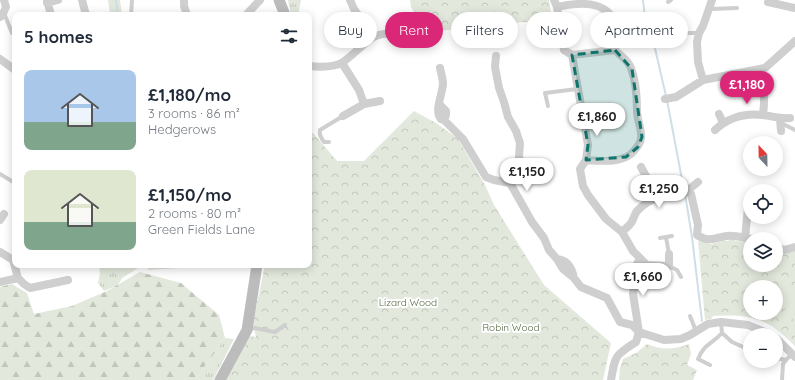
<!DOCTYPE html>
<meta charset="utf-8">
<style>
:root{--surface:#fff;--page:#f6f6f7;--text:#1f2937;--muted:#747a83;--accent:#db2777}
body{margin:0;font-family:Quicksand,sans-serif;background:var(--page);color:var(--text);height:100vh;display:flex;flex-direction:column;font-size:15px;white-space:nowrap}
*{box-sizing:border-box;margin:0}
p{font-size:13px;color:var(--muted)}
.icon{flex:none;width:22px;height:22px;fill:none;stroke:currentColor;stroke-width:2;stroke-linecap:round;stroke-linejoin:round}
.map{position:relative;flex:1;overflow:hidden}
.details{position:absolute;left:12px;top:12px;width:300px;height:256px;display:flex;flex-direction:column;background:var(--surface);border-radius:8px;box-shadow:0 2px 10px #0003}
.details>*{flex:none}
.guide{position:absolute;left:324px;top:12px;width:380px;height:36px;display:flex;gap:8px}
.needle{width:26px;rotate:338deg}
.tools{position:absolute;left:743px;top:136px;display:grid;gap:8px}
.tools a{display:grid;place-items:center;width:40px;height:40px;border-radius:50%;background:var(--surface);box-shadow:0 2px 10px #0003;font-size:20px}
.price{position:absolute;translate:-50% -34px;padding:0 9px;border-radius:14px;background:#fff;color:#222;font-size:13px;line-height:26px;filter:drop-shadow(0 1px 2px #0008)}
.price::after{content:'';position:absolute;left:50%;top:24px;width:12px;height:9px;margin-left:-6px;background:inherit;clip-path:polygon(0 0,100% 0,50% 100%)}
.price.selected{background:var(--accent);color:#fff}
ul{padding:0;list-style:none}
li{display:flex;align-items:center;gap:12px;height:100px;padding:0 12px}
li span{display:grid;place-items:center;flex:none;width:112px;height:80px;border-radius:8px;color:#555}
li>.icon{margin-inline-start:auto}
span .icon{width:48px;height:48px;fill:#fffc;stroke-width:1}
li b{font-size:17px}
h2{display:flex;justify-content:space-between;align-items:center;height:48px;padding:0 12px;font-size:17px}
.chip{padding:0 14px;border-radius:18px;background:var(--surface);box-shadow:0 2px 10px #0003;font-size:14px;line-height:36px}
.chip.selected{background:var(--accent);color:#fff}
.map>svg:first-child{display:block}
.grass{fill:url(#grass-tufts)}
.forest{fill:url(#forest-firs)}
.park{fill:url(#park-crowns);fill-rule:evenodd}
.pitch{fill:#e2e8dc}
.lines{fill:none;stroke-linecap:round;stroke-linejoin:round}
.stream{stroke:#cedfe8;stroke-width:2}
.lane{stroke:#cfcfcf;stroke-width:4}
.street{stroke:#cfcfcf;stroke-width:8}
.secondary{stroke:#bcbcbc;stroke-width:11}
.marked{fill:#0f766e;fill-opacity:0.2;stroke:#0f766e;stroke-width:3;stroke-dasharray:8 5;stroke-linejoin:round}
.labels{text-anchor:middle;stroke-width:4;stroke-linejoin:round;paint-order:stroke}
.park-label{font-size:10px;fill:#566a43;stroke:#fff}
</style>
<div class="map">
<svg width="795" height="380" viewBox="0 0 795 380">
<defs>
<pattern id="grass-tufts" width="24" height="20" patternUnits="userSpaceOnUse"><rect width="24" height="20" fill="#e2e8dc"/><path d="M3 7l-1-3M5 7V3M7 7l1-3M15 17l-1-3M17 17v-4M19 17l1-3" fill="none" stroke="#c2c7bd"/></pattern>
<pattern id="forest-firs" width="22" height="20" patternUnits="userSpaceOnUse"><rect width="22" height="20" fill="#e2e8dc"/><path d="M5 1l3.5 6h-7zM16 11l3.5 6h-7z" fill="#c2c7bd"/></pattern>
<pattern id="park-crowns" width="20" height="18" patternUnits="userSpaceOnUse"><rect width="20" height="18" fill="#e2e8dc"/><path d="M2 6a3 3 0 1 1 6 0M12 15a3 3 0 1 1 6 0" fill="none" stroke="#c2c7bd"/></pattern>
</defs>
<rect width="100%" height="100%" fill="#fff"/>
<path class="grass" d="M108,0H120L122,15H110Z
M288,0H301L298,15H291Z
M99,265H126L138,268L122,278L118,285L104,291L98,283L100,274Z
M225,338L234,339L213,380H195Z"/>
<path class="forest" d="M151,265H229L147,270Z
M140,272L181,283L219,315L225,338L195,380H0V287L12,284L27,293L34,314L72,306L107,291Z"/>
<path class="park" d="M410,0H549L552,19L438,31L424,36L420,21L411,7Z
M414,111L436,123L458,139L485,185L494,205L544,285L611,343L603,380H223L249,336L256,337L253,323L265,265H309V133H313L337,161H364Z
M731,239L736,241L750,242V265H776V252L795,248V346C768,318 751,314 713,316L711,319L705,320L698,241L711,244L722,241H728ZM750,287H776V313H750Z
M647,344C662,350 673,350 689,344L691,354L687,365L697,370L693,380H619L620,368L623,359L636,353Z"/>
<path class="pitch" d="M790,283L795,290V319L793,320L776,296V293Z"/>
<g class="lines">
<path class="stream" d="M116,0L118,15
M643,0L645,17L651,31L666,96
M667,100L684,190
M685,194L692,237L702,321"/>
<path class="lane" d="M668,2L671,0
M710,9L737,8
M4,13L12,33
M131,15L132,0
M668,36L671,33H699
M404,46L405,37
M548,106L545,93L577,89
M781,123L795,130
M329,142H324C321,138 319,135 320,130L343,116
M0,174L15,183
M666,237L669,254
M660,238L672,236
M669,266L677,270L681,277
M690,316L696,331
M721,322L722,333L732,342L750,350
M248,330L254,328L275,332L285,325
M776,358L786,360L792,354
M710,365L698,359C704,344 712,344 722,333
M782,380L783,364L786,360"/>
<path class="street" d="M47,0L51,15
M82,0L86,15
M184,0V6L187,15
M350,0L354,9L361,19L370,38
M554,0L557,7L564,50L572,55L588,145L586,160L580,169L583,186L588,195L606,219L622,232L633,251L647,265L669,266V254
M768,2L795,8
M47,3L58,0
M557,7C579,2 605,0 615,22C618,32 618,40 615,50
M246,15L260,0
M0,17L2,16L6,7L4,0
M572,55L615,50C621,56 628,60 631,68C636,81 637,98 637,111C637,120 642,129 641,138C641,144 635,150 631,154C620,163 600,161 586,160
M496,56L495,67L499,88L504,102L508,117L516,131L520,143L519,157L522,167V173L510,183
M0,59L15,70
M342,63L359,90L364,104
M309,66C319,67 334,68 343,62C352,56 360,47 369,40C384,28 407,36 422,43
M440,68C441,73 443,79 443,84C442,96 434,111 441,119L444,120L463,139L486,177L494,180L510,183L532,222L544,238L549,250L557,259L563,269L574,278L581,287L607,298L620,322L632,325L639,332L664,340L681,339L690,335L708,324L721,322L748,325L772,335
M760,69C765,85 765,99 763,115
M703,80L698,62L697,42L699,33L703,26L712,0
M665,99L676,97L703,80L765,68L795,41
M440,105L446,111V115L444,120
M719,114L723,123
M343,116L364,104L380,101
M780,119L781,131
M715,130C728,118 744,113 762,115C773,116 778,119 790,118
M641,167L658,198
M687,191L698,182
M0,220L4,214
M622,232C625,229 629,226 631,223C634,219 634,215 637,211C647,200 678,185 691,194L698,225L697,235C710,243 713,238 727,236C735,235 744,238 752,239
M745,238L748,208
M776,247L784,250L795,247
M0,252L13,260
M557,259C568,260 572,268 574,278
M13,260L18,278
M0,282L18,278L24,284L30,288L68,280
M776,338L795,357
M611,380C615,356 615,355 636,342L639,332L633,294L637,264L640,259"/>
<path class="secondary" d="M279,0L285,15
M220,380L247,330L257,265"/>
</g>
<path class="marked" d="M615,50L632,69L642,137L638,147L626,157L586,160L588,145L572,55Z"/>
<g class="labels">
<g class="park-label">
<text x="408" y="306">Lizard Wood</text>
<text x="511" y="331">Robin Wood</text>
</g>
</g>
</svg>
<div class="tools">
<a><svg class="needle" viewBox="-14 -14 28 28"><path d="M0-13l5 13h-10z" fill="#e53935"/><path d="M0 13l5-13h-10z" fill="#747a83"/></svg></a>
<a><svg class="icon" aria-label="locate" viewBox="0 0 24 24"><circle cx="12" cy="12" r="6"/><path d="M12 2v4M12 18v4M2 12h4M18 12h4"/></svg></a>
<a><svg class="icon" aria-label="layers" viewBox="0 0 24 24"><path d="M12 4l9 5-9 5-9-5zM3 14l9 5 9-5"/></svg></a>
<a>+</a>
<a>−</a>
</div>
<b class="price selected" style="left:747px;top:105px">£1,180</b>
<b class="price" style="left:597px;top:137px">£1,860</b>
<b class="price" style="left:527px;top:192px">£1,150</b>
<b class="price" style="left:659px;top:209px">£1,250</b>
<b class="price" style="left:643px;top:297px">£1,660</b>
<div class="guide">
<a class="chip">Buy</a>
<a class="chip selected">Rent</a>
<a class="chip">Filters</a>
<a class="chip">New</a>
<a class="chip">Apartment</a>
</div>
<section class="details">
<h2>5 homes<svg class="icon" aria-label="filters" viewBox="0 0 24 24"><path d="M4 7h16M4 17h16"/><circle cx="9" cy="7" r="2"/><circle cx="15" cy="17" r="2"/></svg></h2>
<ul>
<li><span style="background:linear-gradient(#a9c7e8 65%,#7fa58c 0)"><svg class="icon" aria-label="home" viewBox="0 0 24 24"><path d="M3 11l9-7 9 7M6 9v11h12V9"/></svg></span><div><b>£1,180/mo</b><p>3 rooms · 86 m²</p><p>Hedgerows</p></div></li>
<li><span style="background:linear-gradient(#dfe7d0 65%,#7fa58c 0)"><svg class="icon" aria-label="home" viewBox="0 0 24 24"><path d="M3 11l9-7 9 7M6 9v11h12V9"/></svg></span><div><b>£1,150/mo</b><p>2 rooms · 80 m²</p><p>Green Fields Lane</p></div></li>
</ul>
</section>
</div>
